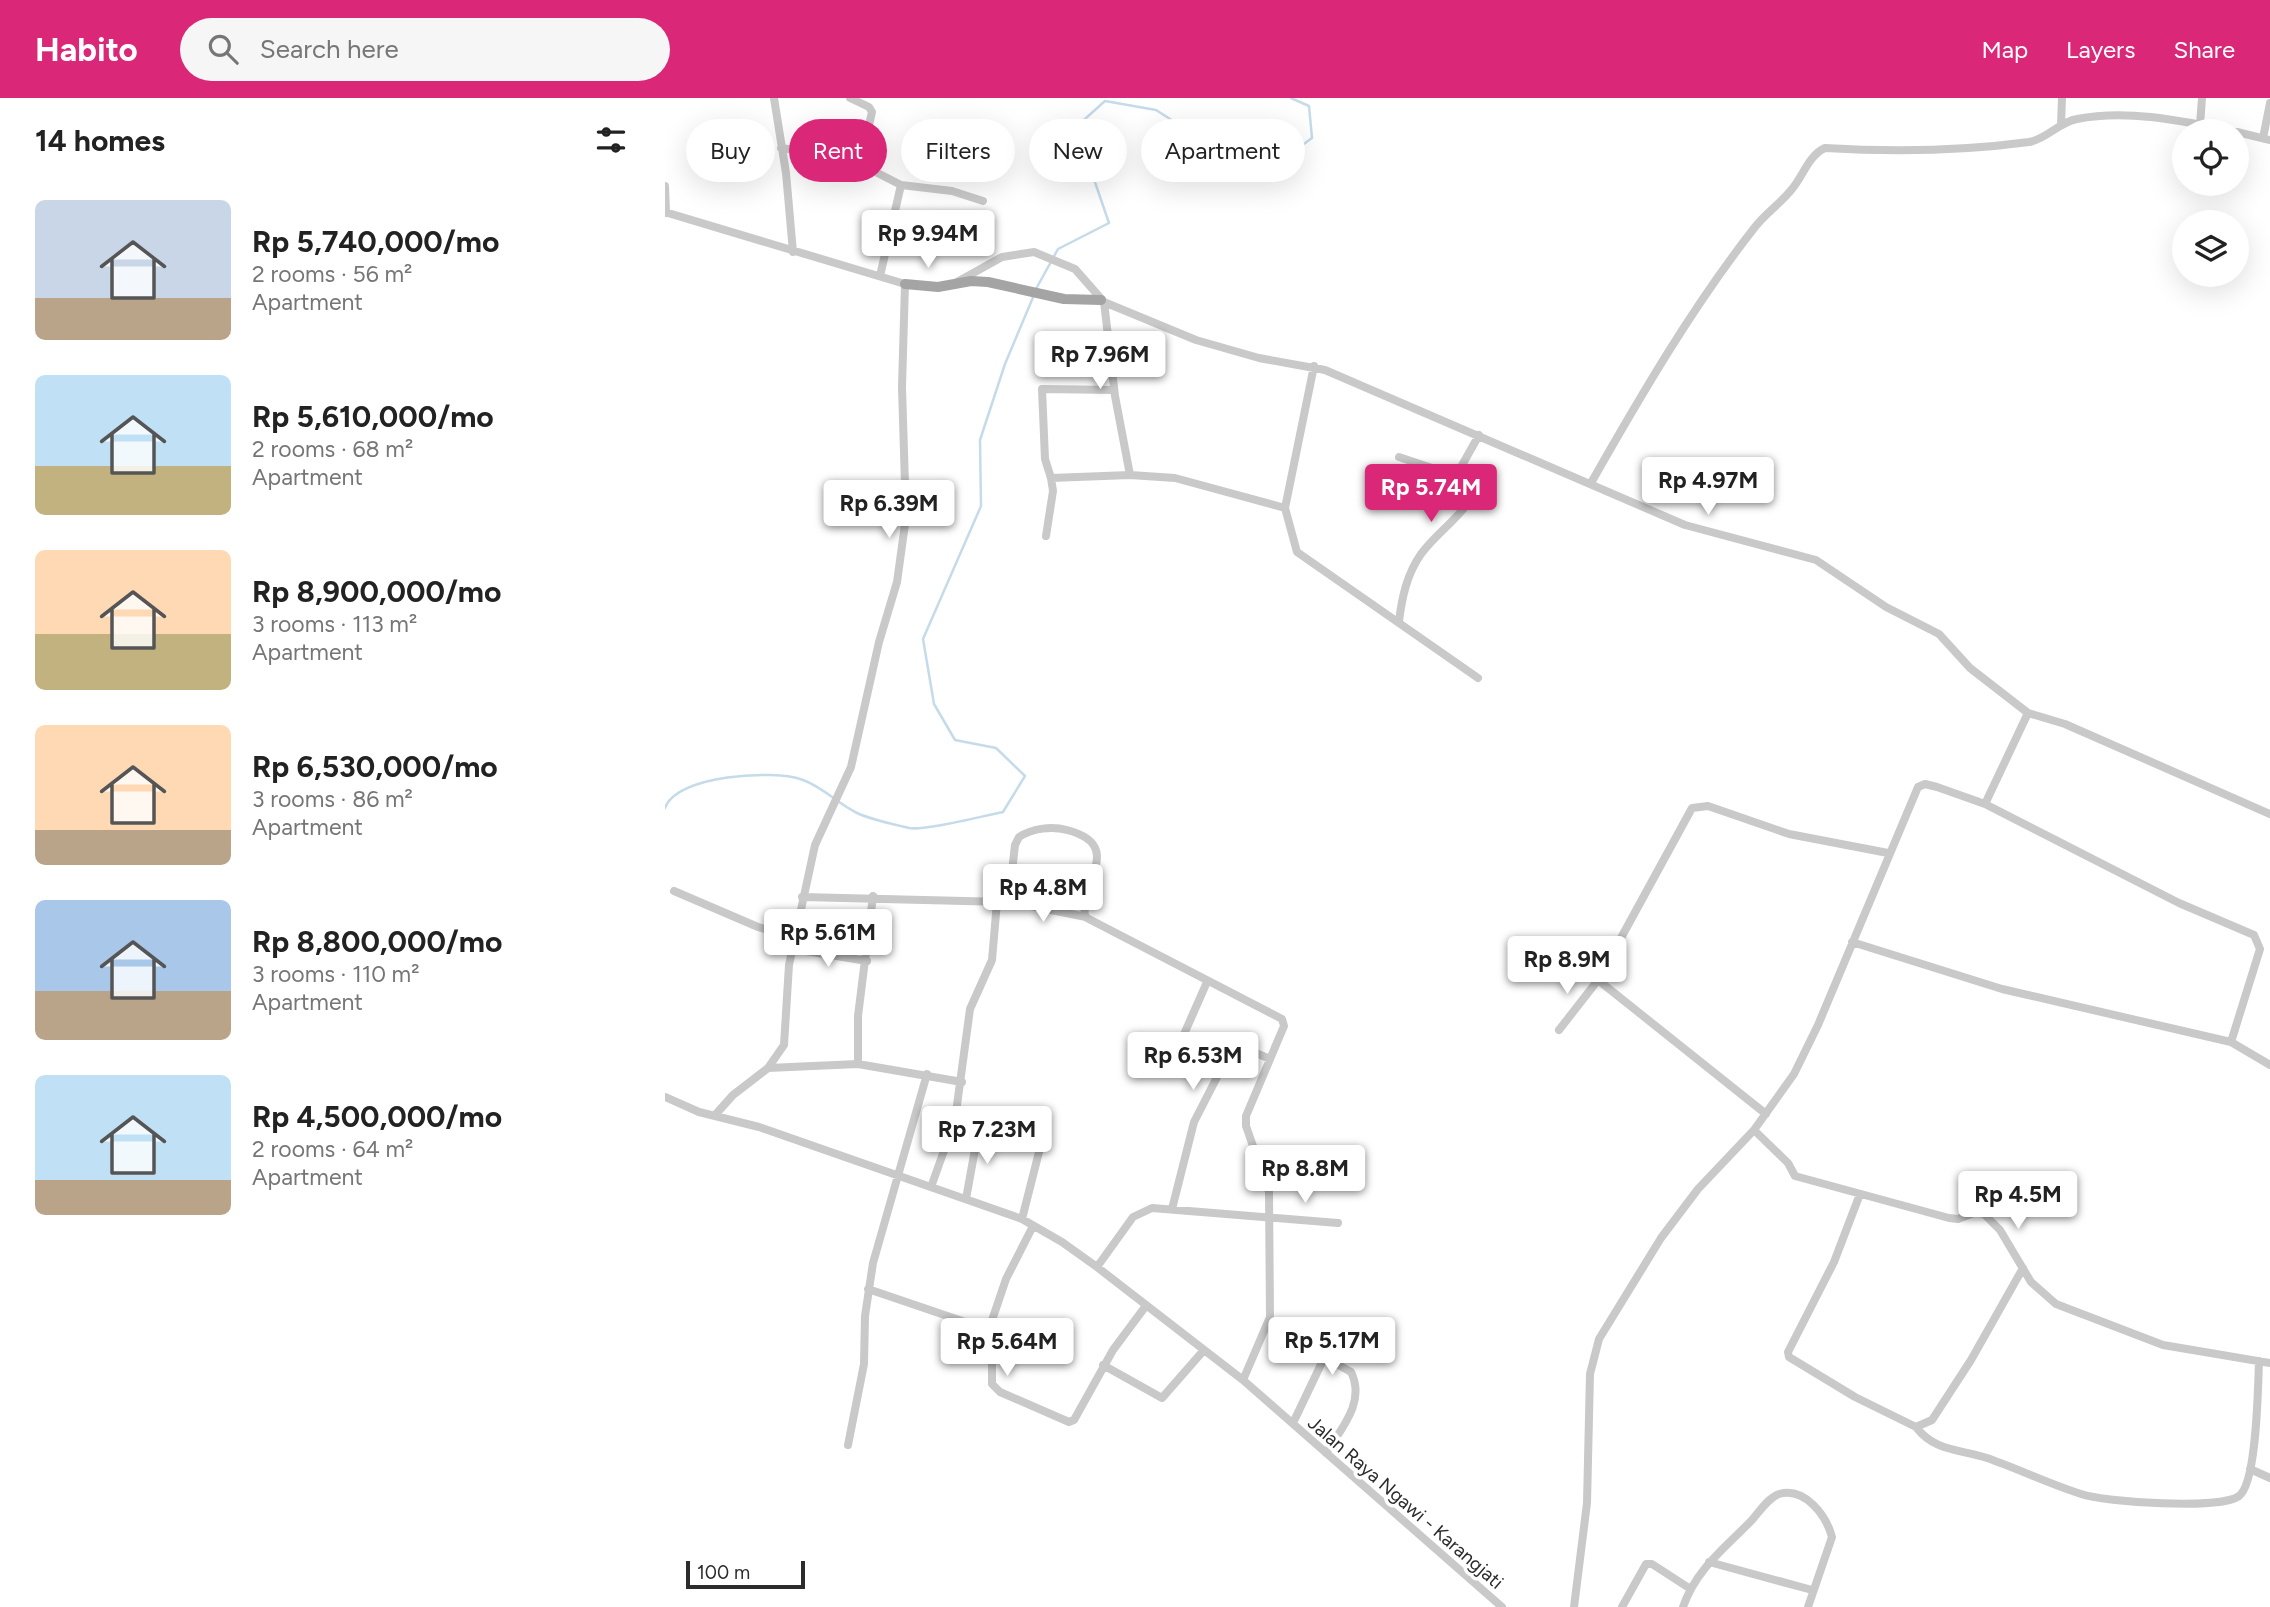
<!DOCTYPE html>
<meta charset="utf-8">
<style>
:root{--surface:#fff;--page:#f6f6f6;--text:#222;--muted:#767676;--accent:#db2777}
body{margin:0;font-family:Figtree,sans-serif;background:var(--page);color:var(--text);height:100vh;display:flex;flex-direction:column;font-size:26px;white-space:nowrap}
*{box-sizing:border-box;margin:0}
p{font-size:23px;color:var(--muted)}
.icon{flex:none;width:38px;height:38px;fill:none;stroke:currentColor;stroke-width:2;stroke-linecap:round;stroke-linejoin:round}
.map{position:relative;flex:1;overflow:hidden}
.sheet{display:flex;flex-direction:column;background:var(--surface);width:665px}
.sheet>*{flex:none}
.top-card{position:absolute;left:21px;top:21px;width:665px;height:63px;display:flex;gap:14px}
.tools{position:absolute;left:1507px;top:21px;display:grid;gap:14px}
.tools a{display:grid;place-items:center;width:77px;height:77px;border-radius:50%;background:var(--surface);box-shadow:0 7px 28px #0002;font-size:35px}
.scale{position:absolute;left:21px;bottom:18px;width:119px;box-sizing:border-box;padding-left:7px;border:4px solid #2c2c2c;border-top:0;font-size:19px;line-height:24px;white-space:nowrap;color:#2c2c2c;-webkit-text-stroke:5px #fff;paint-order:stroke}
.price{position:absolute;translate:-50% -60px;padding:0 16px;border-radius:7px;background:#fff;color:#222;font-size:23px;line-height:46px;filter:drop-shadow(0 2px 4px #0008)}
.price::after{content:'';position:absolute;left:50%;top:42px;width:21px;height:16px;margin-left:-10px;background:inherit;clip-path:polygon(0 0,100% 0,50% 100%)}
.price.current{background:var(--accent);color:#fff}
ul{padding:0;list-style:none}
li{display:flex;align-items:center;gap:21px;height:175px;padding:0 35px}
li span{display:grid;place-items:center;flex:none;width:196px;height:140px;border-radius:10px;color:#555}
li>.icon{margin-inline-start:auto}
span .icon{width:84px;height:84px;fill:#fffc;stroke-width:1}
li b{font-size:30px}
h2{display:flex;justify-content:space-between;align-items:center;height:84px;padding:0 35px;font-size:30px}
.chip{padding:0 24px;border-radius:32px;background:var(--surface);box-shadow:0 7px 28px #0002;font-size:24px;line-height:63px}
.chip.current{background:var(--accent);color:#fff}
header{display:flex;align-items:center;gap:42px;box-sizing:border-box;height:98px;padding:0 35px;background:var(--accent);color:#fff}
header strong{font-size:33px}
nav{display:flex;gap:38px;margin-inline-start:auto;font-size:24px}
.search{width:490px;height:63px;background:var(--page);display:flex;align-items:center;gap:18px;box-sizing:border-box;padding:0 24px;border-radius:38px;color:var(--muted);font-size:26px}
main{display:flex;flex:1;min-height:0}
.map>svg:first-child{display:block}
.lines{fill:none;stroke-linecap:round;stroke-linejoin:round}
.stream{stroke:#c5dbea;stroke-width:2.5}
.minor{stroke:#c9c9c9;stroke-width:8}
.major{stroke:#a4a4a4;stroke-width:10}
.labels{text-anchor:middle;stroke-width:7;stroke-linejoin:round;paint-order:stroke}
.street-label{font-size:19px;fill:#2c2c2c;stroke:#fff}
</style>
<header>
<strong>Habito</strong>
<div class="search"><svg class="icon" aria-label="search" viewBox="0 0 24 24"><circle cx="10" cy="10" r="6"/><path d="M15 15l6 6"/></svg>Search here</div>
<nav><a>Map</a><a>Layers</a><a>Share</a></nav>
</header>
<main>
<section class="sheet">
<h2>14 homes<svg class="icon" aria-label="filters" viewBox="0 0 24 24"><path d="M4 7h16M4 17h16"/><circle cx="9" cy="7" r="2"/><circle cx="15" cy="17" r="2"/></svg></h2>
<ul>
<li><span style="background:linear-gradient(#c9d6e8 70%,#b9a48a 0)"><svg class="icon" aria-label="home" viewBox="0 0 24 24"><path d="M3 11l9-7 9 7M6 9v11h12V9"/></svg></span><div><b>Rp 5,740,000/mo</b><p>2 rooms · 56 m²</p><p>Apartment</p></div></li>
<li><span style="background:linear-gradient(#bfe0f5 65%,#c2b280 0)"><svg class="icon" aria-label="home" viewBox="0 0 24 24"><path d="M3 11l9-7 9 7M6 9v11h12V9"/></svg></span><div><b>Rp 5,610,000/mo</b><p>2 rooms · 68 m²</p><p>Apartment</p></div></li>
<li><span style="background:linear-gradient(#ffd9b3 60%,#c2b280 0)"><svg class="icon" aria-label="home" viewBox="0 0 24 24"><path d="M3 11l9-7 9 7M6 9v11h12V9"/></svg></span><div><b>Rp 8,900,000/mo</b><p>3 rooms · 113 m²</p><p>Apartment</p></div></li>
<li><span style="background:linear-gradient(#ffd9b3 75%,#b9a48a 0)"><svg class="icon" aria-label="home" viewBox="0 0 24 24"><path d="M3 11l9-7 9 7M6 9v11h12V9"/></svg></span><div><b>Rp 6,530,000/mo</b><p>3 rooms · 86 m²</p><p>Apartment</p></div></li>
<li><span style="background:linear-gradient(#a9c7e8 65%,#b9a48a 0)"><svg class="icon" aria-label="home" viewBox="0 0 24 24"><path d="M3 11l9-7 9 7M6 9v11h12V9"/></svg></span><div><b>Rp 8,800,000/mo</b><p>3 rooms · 110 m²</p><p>Apartment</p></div></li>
<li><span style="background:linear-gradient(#bfe0f5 75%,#b9a48a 0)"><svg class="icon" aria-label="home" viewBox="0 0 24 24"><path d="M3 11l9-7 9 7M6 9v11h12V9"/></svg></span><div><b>Rp 4,500,000/mo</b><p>2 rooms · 64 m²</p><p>Apartment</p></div></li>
</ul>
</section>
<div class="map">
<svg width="1605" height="1509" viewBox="0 0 1605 1509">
<rect width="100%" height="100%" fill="#fff"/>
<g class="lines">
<path class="stream" d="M371,191L393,151L444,125L411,29L440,3L491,12L549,49L617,62L647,40L644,8L626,0
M0,710C11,677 109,671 138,682C158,689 173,706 192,715C207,722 228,726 244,730C261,733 317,718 338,714L360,678L331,650L290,642L269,606L258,541L316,408L315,342L340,266L369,197"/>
<path class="minor" d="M109,0L121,75L128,154
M185,0L204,9L207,14L195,66
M1396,27L1397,0
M1535,27L1537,0
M1572,34L1605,42
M1598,40L1605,5
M116,50L172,58L195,66L236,87L287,93L318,103
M0,88L1,115
M0,114L240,186L237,289L241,419L232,484L214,544L186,669L150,747L124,867L119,947L103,970L68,997L51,1016
M215,178L236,87
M292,184L337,159L369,154L410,171L439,204L531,242L594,260L660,272L1020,427L1151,462L1221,509L1274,536L1305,570L1363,615L1400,626L1605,716
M439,204L450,298L465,377
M649,268L620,410L632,454L813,580
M449,292L377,291L380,361L386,380L465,377L510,380L620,410
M791,378L814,337
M926,385C976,297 1028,208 1090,129C1101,115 1116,105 1127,91C1138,78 1144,57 1160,50C1228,54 1297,53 1364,44C1382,41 1394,24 1412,21C1463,11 1517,23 1567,33
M381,438L388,393L386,380
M734,523C737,499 742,476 756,456C774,432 799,418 812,389L809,384L734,359
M1320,706L1363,615
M9,793L93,829L130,840
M137,799L340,804L344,800L350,747L354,739C368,730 387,728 402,732C460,747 415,784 420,819L617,921L619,928L581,1018V1028L604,1094L605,1219L578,1282
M342,803L421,819
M1187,844L1337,891L1566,944L1605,967
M129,851L202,863
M894,932L933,882
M193,966V918L208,798
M505,968L542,884
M103,970L193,966L297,984
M0,999L34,1014L94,1029L357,1121L397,1144L432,1169L578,1282L837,1509
M1101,1016L933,882L1027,710L1043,708L1124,736L1223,755
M290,1022L375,1050L357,1121
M1089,1032L1123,1065L1130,1078L1284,1120L1293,1121L1311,1114L1319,1116L1335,1132L1366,1184L1391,1206L1498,1247L1605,1265
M266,1089L290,1022L305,911L327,862L332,804
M1195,1096L1169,1164L1123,1254L1124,1259L1190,1299L1251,1329L1267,1322L1306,1262L1358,1170
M301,1101L314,1029
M507,1111L529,1024L567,950L572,947L605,961
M432,1169L468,1119L487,1110L673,1125
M203,1191L309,1227L327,1243V1286L335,1294L404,1324L409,1322L448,1252L480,1209
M604,1227L686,1274C701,1304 676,1331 661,1355
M322,1237L341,1181L368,1128
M438,1267L497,1300L539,1252
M628,1325L660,1258
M1251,1329C1270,1354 1295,1351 1322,1360C1354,1371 1384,1386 1416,1396C1439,1404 1556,1412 1574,1398C1592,1385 1593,1288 1594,1263
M183,1347L199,1266L200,1218L208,1165L262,976
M1585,1371L1605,1380
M1044,1464L1147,1492
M909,1509L922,1405L925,1276L934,1241L996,1140L1033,1091L1089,1032L1129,976L1153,927L1253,689L1260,686L1272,689L1320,706L1514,805L1589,837L1595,851L1566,944
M957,1509L981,1466H987L1024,1490
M1018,1509C1031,1471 1060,1450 1087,1422C1094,1414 1104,1399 1114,1396C1140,1389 1161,1417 1167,1439L1143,1509"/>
<path class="major" d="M240,186L273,189L306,183L323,184L399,201L436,202"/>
</g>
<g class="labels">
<g class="street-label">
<text transform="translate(741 1404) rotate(41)" y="7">Jalan Raya Ngawi - Karangjati</text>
</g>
</g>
</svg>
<div class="tools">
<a><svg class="icon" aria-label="locate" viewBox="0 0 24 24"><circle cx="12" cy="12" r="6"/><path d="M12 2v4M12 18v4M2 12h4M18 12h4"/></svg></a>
<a><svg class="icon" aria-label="layers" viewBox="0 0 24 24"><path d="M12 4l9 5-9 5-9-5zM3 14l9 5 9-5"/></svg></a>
</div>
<div class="scale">100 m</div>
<b class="price" style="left:263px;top:172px">Rp 9.94M</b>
<b class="price" style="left:435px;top:293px">Rp 7.96M</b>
<b class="price" style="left:1043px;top:419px">Rp 4.97M</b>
<b class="price current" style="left:766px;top:426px">Rp 5.74M</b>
<b class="price" style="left:224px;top:442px">Rp 6.39M</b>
<b class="price" style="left:378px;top:826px">Rp 4.8M</b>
<b class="price" style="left:163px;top:871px">Rp 5.61M</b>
<b class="price" style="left:902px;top:898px">Rp 8.9M</b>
<b class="price" style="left:528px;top:994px">Rp 6.53M</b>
<b class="price" style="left:322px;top:1068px">Rp 7.23M</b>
<b class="price" style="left:640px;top:1107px">Rp 8.8M</b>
<b class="price" style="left:1353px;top:1133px">Rp 4.5M</b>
<b class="price" style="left:667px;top:1279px">Rp 5.17M</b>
<b class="price" style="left:342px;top:1280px">Rp 5.64M</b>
<div class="top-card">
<a class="chip">Buy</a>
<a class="chip current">Rent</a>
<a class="chip">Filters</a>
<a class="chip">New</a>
<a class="chip">Apartment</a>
</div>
</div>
</main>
